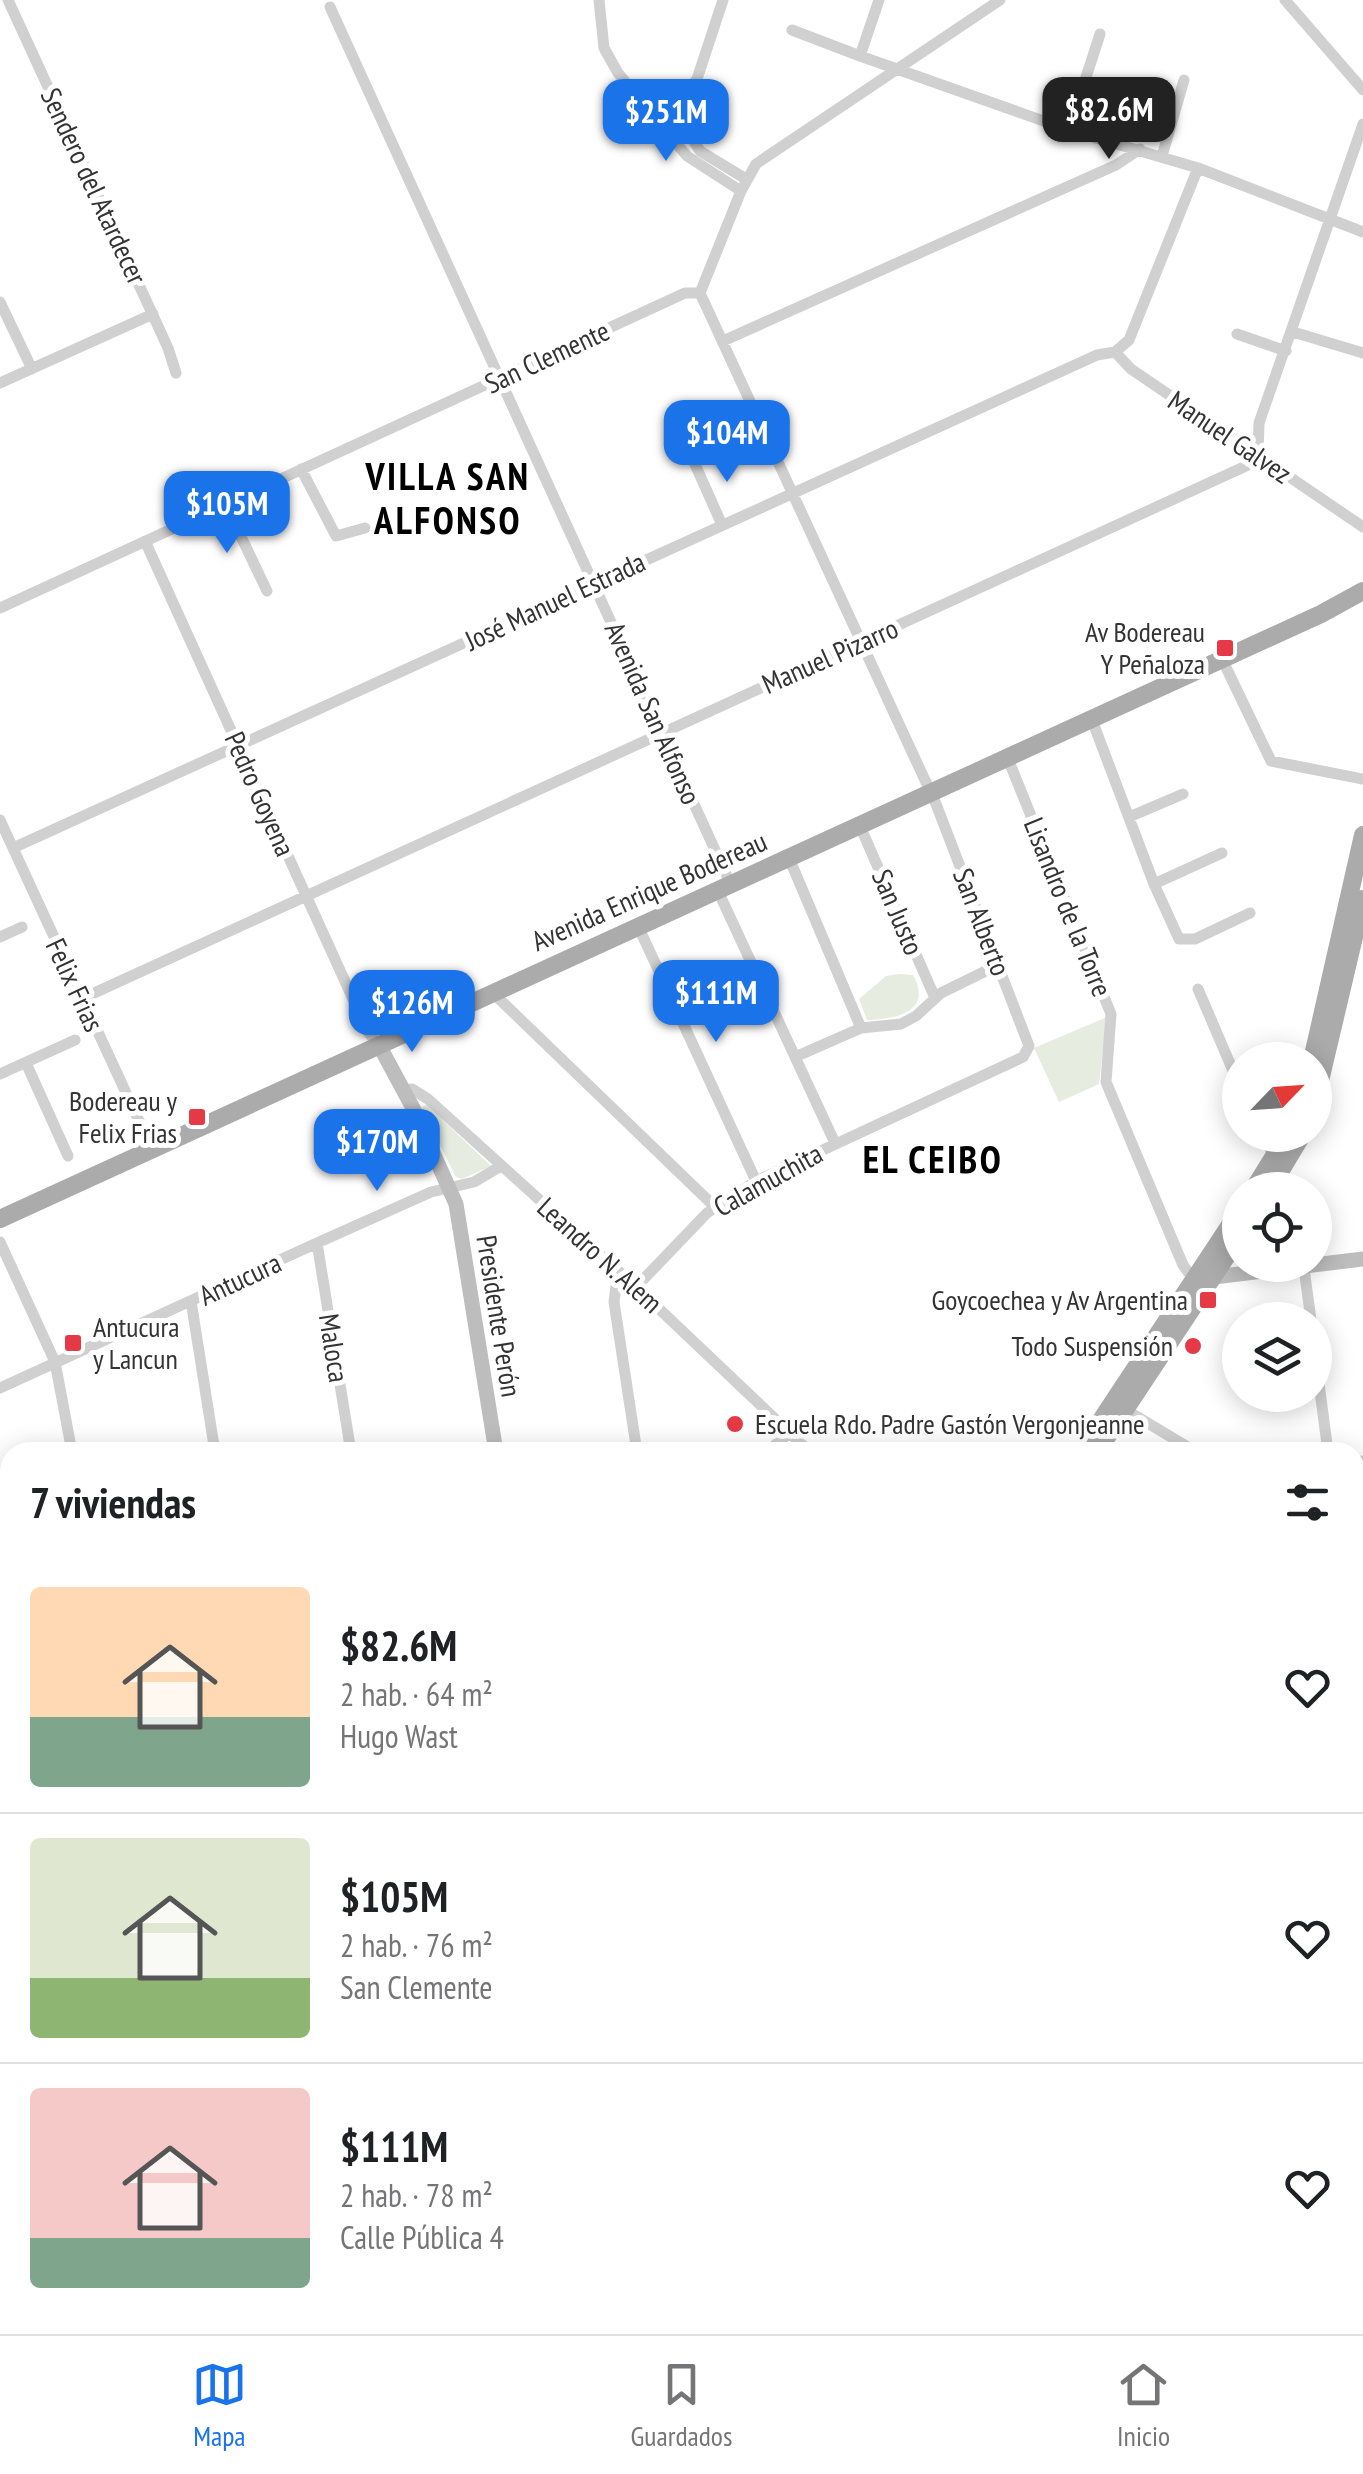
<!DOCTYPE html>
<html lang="es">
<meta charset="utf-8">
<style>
:root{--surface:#fff;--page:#f6f6f6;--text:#202124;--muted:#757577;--line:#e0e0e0;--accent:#1a73e8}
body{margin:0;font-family:"PT Sans Narrow",sans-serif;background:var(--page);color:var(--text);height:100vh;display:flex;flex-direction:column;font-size:38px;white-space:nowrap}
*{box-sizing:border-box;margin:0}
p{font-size:32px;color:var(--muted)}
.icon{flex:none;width:55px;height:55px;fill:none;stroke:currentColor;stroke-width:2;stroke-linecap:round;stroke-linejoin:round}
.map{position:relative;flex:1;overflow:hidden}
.sheet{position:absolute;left:0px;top:1442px;width:1365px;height:892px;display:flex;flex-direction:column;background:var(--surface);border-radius:30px 30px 0 0;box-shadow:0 5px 25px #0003}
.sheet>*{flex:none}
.needle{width:65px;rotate:65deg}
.controls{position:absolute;left:1222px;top:1042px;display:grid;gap:20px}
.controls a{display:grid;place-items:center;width:110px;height:110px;border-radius:50%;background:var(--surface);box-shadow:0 5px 25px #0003;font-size:50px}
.price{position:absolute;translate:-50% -85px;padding:0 22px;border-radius:20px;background:var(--accent);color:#fff;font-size:32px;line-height:65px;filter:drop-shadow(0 2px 5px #0008)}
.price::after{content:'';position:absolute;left:50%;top:60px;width:30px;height:22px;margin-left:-15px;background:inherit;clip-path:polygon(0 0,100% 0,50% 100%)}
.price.selected{background:#222;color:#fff}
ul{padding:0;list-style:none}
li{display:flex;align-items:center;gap:30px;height:250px;padding:0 30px}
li+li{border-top:2px solid var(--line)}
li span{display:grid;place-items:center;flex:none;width:280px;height:200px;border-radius:10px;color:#555}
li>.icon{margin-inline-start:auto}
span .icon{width:120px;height:120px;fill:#fffc;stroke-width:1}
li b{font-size:42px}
h2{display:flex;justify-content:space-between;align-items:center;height:120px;padding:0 30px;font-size:42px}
.tabs{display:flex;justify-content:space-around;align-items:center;height:140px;border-top:2px solid var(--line);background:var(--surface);font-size:28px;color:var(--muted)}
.tabs a{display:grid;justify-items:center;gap:5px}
.tabs .selected{color:var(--accent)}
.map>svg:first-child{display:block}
.green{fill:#e6ecdf}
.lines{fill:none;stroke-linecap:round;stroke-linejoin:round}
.street{stroke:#d0d0d0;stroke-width:11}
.secondary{stroke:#bdbdbd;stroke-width:15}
.primary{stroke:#ababab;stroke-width:18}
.poi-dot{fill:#e63946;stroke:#fff;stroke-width:4}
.labels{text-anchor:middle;stroke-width:10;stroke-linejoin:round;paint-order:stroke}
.street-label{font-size:28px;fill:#333;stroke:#fff}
.poi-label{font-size:28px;fill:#333;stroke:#fff;text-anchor:end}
.district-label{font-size:38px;font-weight:bold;letter-spacing:2.5px;fill:#000;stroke:#fff}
</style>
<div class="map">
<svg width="1363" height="2334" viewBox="0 0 1363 2334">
<rect width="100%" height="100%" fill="#fff"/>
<path class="green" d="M900,974L913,975C934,1011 894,1020 867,1020L859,999L886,976Z
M1107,1017L1099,1084L1059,1102L1034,1048Z
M427,1105L491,1166L462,1179L456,1177L421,1107Z"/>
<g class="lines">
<path class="street" d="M8,0L168,348L176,373
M599,0L604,48L618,73L687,156L741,191
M879,0L860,56L1069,130L1198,168L1363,232
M1285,0L1363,90
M330,7L731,885
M792,30L860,56
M635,90L670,96L680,102
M680,102L697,79L723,0
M680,102L685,116L682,122L700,151L746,179
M1069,130L1100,34
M1162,156L1184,80
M700,293L741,191L756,164L1000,0
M0,302L32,369
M1293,332L1363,353
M1237,334L1286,351
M723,341L1116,165L1140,149
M1115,352L1129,340L1198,168
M0,383L153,314
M1258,457L1259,423L1363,124
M694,462L722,525
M301,469L336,536L365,528
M225,503L267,591
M145,541L368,1032L379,1045
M0,608L685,293H700
M1222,659L1271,761L1363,779
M1092,720L1154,884L1179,939H1195L1250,913
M1008,759L1111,1014L1106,1082L1183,1265L1188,1272L1197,1277
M1129,817L1183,794
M0,820L152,1149
M860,826L935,998
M13,848L1097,355L1115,352L1131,369L1363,527
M789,858L861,1028
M1154,884L1222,853
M718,891L835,1143
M638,926L756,1181
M0,937L22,927
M1198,989L1240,1087
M493,993L715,1207
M81,999L1246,466L1258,457
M795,1057L861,1028L901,1024L916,1016L941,993L998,965
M26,1063L68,1156
M0,1074L75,1040
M404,1090L412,1089L428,1099L636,1287L810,1452
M1261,1135L1275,1156
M0,1242L55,1362L72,1452
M317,1243L351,1452
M1304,1268L1311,1320
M618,1271L614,1302L637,1452
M636,1287L707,1213L756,1181L1023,1057L1029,1046L936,804L700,293
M191,1301L215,1452
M1315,1353L1328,1452
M0,1388L317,1243L431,1192L474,1182L501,1166
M1126,1410L1196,1452
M767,1452L789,1433
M1355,1462L1363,1461
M1355,1522L1363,1531
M0,1599L10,1598
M1355,1774L1363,1787
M1355,1836L1363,1829
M0,1865L10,1863
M0,1996L10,1980
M1355,2003L1363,1996
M0,2122L10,2121
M1357,2147L1363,2133
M1355,2175L1363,2168
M63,2325L64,2334
M209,2325L210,2334
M662,2325L677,2334
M1012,2325L1020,2334
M308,2334L323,2325
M718,2334L724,2325
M964,2334L975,2325
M1160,2334L1170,2325"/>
<path class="secondary" d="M379,1045L414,1110L456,1204L496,1452
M1206,1278L1363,1259
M1355,1613L1363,1608
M1251,2325L1259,2334
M1273,2325L1281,2334
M892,2334L898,2325"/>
<path class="primary" d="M1312,1060L1363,835
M1315,1102L1363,899
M1253,1190L1287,1135
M1269,1190L1302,1135
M0,1219L1321,614L1363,591
M1080,1452L1240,1210
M1097,1452L1240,1236
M515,2334L521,2325
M532,2334L538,2325"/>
</g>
<g class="poi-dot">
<rect x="1215" y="638" width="20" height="20" rx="5"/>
<rect x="187" y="1107" width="20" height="20" rx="5"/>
<rect x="1198" y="1290" width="20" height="20" rx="5"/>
<rect x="63" y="1333" width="20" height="20" rx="5"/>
<circle cx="1193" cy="1346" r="10"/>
<circle cx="735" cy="1424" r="10"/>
</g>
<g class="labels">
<g class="street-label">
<text transform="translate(94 186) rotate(65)" y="10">Sendero del Atardecer</text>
<text transform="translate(547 357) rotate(-25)" y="10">San Clemente</text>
<text transform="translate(1230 437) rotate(34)" y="10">Manuel Galvez</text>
<text transform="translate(555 601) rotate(-25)" y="10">José Manuel Estrada</text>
<text transform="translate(830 656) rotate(-24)" y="10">Manuel Pizarro</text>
<text transform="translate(653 713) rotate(66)" y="10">Avenida San Alfonso</text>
<text transform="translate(260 794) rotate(66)" y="10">Pedro Goyena</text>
<text transform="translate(649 891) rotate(-24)" y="10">Avenida Enrique Bodereau</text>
<text transform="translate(1068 907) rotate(68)" y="10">Lisandro de la Torre</text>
<text transform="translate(898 912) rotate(67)" y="10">San Justo</text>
<text transform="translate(982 922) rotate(69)" y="10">San Alberto</text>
<text transform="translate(75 985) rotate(65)" y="10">Felix Frias</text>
<text transform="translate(768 1180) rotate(-29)" y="10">Calamuchita</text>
<text transform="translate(600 1255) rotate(42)" y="10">Leandro N. Alem</text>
<text transform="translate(240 1279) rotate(-25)" y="10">Antucura</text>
<text transform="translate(499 1316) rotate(81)" y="10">Presidente Perón</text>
<text transform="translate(334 1348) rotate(81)" y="10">Maloca</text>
</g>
<g class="poi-label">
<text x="1205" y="642">Av Bodereau<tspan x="1205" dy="32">Y Peñaloza</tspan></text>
<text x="177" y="1111">Bodereau y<tspan x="177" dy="32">Felix Frias</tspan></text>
<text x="1188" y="1310">Goycoechea y Av Argentina</text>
<text x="93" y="1337" text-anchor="start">Antucura<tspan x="93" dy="32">y Lancun</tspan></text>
<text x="1173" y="1356">Todo Suspensión</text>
<text x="755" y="1434" text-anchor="start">Escuela Rdo. Padre Gastón Vergonjeanne</text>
</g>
<g class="district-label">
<text x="448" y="490">VILLA SAN<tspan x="448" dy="44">ALFONSO</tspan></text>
<text x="933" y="1173">EL CEIBO</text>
</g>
</g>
</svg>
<div class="controls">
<a><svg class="needle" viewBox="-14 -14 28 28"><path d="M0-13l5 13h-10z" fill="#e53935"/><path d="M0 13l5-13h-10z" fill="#757577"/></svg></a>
<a><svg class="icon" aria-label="locate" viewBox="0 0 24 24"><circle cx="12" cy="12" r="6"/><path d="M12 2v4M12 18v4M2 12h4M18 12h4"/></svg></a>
<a><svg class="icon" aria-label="layers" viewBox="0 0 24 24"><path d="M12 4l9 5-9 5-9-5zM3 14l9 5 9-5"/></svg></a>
</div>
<b class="price selected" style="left:1109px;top:162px">$82.6M</b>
<b class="price" style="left:666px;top:164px">$251M</b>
<b class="price" style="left:727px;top:485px">$104M</b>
<b class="price" style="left:227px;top:556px">$105M</b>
<b class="price" style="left:716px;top:1045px">$111M</b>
<b class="price" style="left:412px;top:1055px">$126M</b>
<b class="price" style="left:377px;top:1194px">$170M</b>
<section class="sheet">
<h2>7 viviendas<svg class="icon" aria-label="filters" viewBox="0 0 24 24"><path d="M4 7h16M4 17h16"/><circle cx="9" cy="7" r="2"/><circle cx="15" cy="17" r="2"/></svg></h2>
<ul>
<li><span style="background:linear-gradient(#ffd9b3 65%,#7fa58c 0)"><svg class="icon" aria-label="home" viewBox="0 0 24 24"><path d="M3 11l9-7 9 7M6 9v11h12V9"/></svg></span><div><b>$82.6M</b><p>2 hab. · 64 m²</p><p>Hugo Wast</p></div><svg class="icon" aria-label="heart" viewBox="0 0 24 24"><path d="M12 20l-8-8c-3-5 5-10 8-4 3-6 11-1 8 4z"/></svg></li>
<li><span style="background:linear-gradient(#dfe7d0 70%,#8fb573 0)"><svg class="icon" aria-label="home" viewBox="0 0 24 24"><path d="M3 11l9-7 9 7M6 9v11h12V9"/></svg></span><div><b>$105M</b><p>2 hab. · 76 m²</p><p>San Clemente</p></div><svg class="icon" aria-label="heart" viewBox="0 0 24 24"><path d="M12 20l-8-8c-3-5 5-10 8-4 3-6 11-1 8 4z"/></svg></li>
<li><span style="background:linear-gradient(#f6c9c9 75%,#7fa58c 0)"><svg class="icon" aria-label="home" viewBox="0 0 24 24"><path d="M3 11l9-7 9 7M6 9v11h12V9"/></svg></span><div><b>$111M</b><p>2 hab. · 78 m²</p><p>Calle Pública 4</p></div><svg class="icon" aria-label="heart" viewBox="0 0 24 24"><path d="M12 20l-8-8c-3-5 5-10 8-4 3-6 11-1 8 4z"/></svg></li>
</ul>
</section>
</div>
<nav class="tabs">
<a class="selected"><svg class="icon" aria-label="map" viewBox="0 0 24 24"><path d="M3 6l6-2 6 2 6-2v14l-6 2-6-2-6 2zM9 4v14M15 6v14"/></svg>Mapa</a>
<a><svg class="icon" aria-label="saved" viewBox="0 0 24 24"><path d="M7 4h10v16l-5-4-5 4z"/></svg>Guardados</a>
<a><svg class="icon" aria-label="home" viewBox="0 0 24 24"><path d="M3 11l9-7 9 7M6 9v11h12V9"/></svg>Inicio</a>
</nav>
